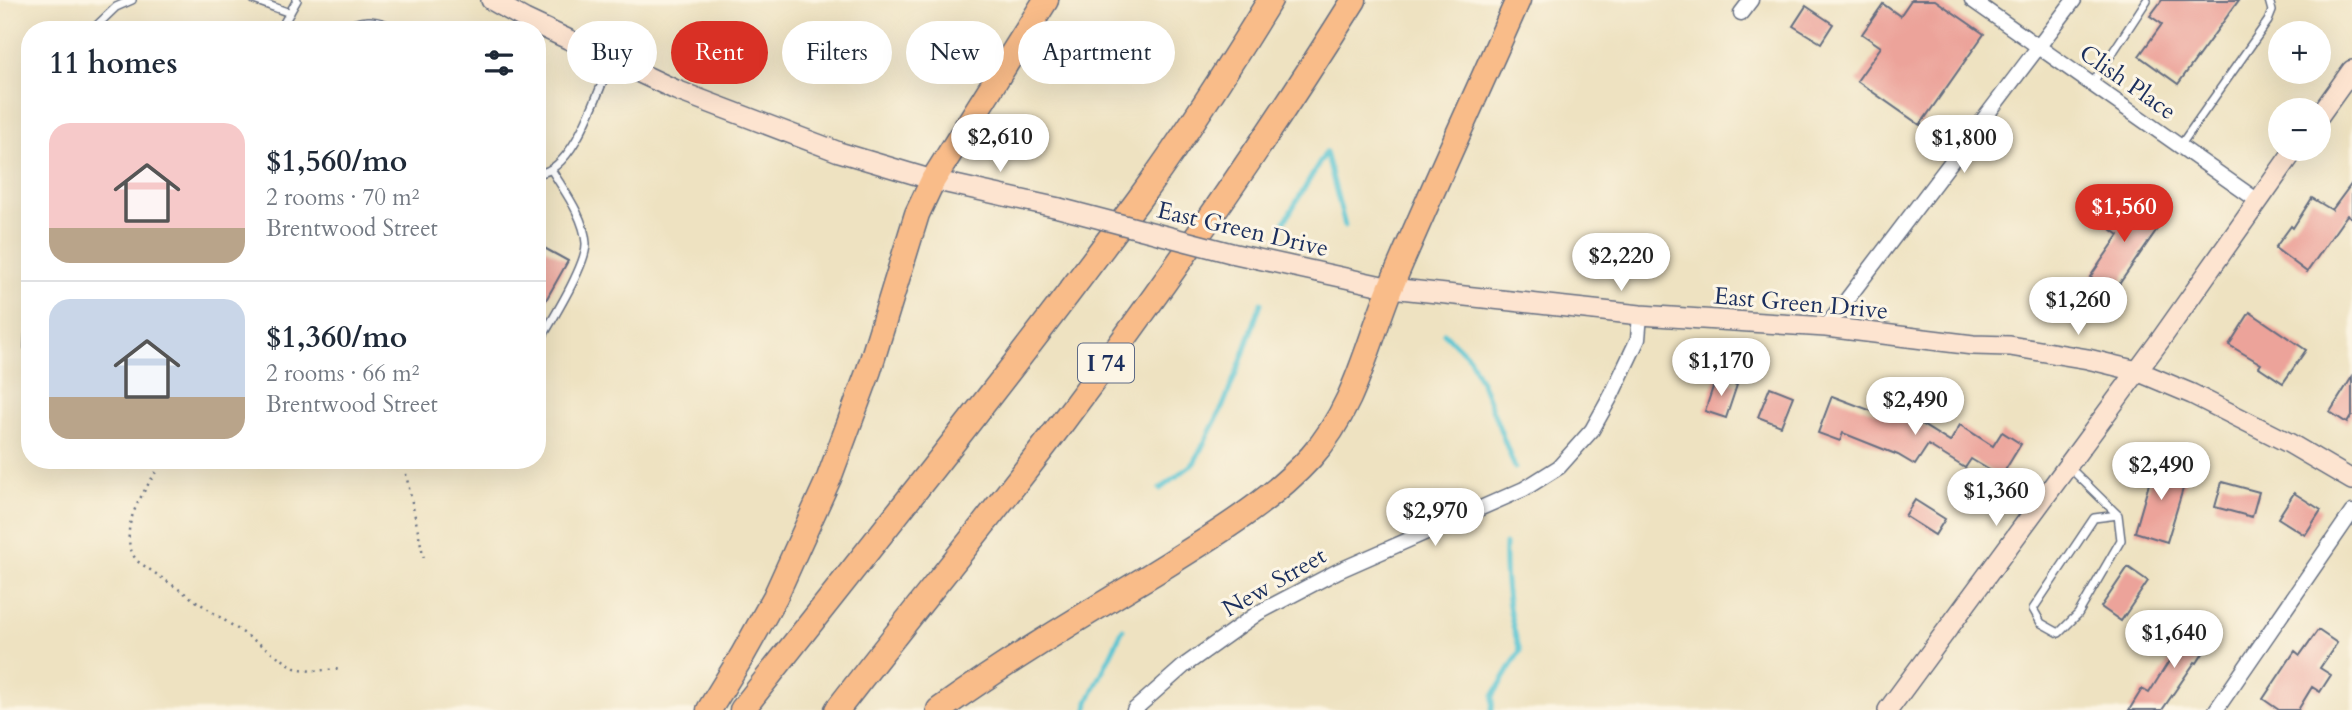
<!DOCTYPE html>
<meta charset="utf-8">
<style>
:root{--surface:#fff;--page:#f2f2f3;--text:#1f2937;--muted:#747a83;--line:#e0e1e3;--accent:#d93025}
body{margin:0;font-family:Cardo,serif;background:var(--page);color:var(--text);height:100vh;display:flex;flex-direction:column;font-size:26px;white-space:nowrap}
*{box-sizing:border-box;margin:0}
p{font-size:23px;color:var(--muted)}
.icon{flex:none;width:38px;height:38px;fill:none;stroke:currentColor;stroke-width:2;stroke-linecap:round;stroke-linejoin:round}
.map{position:relative;flex:1;overflow:hidden}
.drawer{position:absolute;left:21px;top:21px;width:525px;height:448px;display:flex;flex-direction:column;background:var(--surface);border-radius:28px;box-shadow:0 7px 28px #0002}
.drawer>*{flex:none}
.top-card{position:absolute;left:567px;top:21px;width:665px;height:63px;display:flex;gap:14px}
.fabs{position:absolute;left:2268px;top:21px;display:grid;gap:14px}
.fabs a{display:grid;place-items:center;width:63px;height:63px;border-radius:50%;background:var(--surface);box-shadow:0 7px 28px #0002;font-size:35px}
.price{position:absolute;translate:-50% -60px;padding:0 16px;border-radius:24px;background:#fff;color:#222;font-size:23px;line-height:46px;filter:drop-shadow(0 2px 4px #0008)}
.price::after{content:'';position:absolute;left:50%;top:42px;width:21px;height:16px;margin-left:-10px;background:inherit;clip-path:polygon(0 0,100% 0,50% 100%)}
.price.active{background:var(--accent);color:#fff}
ul{padding:0;list-style:none}
li{display:flex;align-items:center;gap:21px;height:175px;padding:0 28px}
li+li{border-top:2px solid var(--line)}
li span{display:grid;place-items:center;flex:none;width:196px;height:140px;border-radius:21px;color:#555}
li>.icon{margin-inline-start:auto}
span .icon{width:84px;height:84px;fill:#fffc;stroke-width:1}
li b{font-size:30px}
h2{display:flex;justify-content:space-between;align-items:center;height:84px;padding:0 28px;font-size:30px}
.pill{padding:0 24px;border-radius:32px;background:var(--surface);box-shadow:0 7px 28px #0002;font-size:24px;line-height:63px}
.pill.active{background:var(--accent);color:#fff}
.map>svg:first-child{display:block}
.lines{fill:none;stroke-linecap:round;stroke-linejoin:round}
.stream{stroke:#58c4d2;stroke-width:5}
.building{fill:#eca39a}
.lane-casing{stroke:#656e81;stroke-width:10}
.street-casing{stroke:#656e81;stroke-width:17}
.secondary-casing{stroke:#656e81;stroke-width:22}
.highway-casing{stroke:#656e81;stroke-width:27}
.path{stroke:#656e81;stroke-width:2.5;stroke-dasharray:2 5;stroke-linecap:butt}
.lane{stroke:#fff;stroke-width:7}
.street{stroke:#fff;stroke-width:14}
.secondary{stroke:#fde4d0;stroke-width:19}
.highway{stroke:#f9bc89;stroke-width:24}
.secondary-bridge-casing{stroke:#656e81;stroke-width:22;stroke-linecap:butt}
.secondary-bridge{stroke:#fde4d0;stroke-width:19}
.labels{text-anchor:middle;stroke-width:6;stroke-linejoin:round;paint-order:stroke}
.shield{fill:#fcf5e5;stroke:#5e6a86;stroke-width:2}
.shield-label{font-size:23px;font-weight:bold;fill:#1b2f5e}
.street-label{font-size:24px;fill:#1b2f5e;stroke:#fcf5e5}
</style>
<div class="map">
<svg width="2352" height="710" viewBox="0 0 2352 710">
<rect width="100%" height="100%" fill="#fcf5e5"/>
<filter id="ink" filterUnits="userSpaceOnUse"><feTurbulence type="fractalNoise" baseFrequency=".0143" numOctaves="2"/><feDisplacementMap in="SourceGraphic" scale="14" xChannelSelector="R" yChannelSelector="G"/><feConvolveMatrix kernelMatrix="1 2 1 2 8 2 1 2 1" color-interpolation-filters="sRGB"/></filter>
<filter id="wash" filterUnits="userSpaceOnUse"><feTurbulence type="fractalNoise" baseFrequency=".00686" numOctaves="4" result="noise"/><feDisplacementMap in="SourceGraphic" scale="28" xChannelSelector="R" yChannelSelector="G"/><feGaussianBlur stdDeviation="1.57" result="paint"/><feColorMatrix in="noise" values="0 0 0 0 0 0 0 0 0 0 0 0 0 0 0 0 0 1.4 0 .05"/><feComposite in="paint" operator="in"/></filter>
<g filter="url(#wash)">
<rect width="100%" height="100%" fill="#eee2c1"/>
<g class="lines">
<path class="stream" d="M1326,152L1345,226
M1282,226L1326,152
M1444,333L1469,357L1484,388L1515,468
M1160,489L1194,463L1223,406L1241,361L1261,303
M1087,710L1088,702L1123,629
M1492,710L1493,696L1520,651C1508,612 1504,584 1505,544"/>
</g>
<g id="blocks">
<path class="building" d="M1911,0H1935L1984,34L1920,125L1857,81L1881,47L1862,34L1883,4L1900,16Z
M2162,0H2239L2178,84L2139,56L2162,24L2150,16Z
M1806,6L1833,24L1821,43L1793,26Z
M2352,183V218L2347,215L2307,272L2275,248L2291,226L2293,228L2312,198L2332,210Z
M2122,198L2160,225L2113,293L2090,277L2119,235L2104,224Z
M537,244L568,261L537,316Z
M2250,312L2306,350L2283,383L2259,367L2261,364L2229,345Z
M2352,377V415L2347,423L2330,412Z
M1716,378L1737,385L1726,418L1705,411Z
M1770,387L1793,396L1781,426L1758,417Z
M1832,396L1877,413L1878,410L1914,425L1916,421L1950,442L1960,425L1993,446L2002,432L2021,444L2001,477L1971,459L1965,468L1928,445L1915,465L1898,455L1843,433L1840,441L1818,433Z
M2155,463L2188,472L2167,542L2135,532Z
M2222,482L2259,492L2252,517L2215,507Z
M2294,493L2321,510L2305,535L2278,518Z
M1915,500L1945,519L1935,535L1905,516Z
M2128,567L2148,581L2121,621L2101,607Z
M2186,624L2212,639L2197,663L2195,662L2162,710H2129L2142,689L2149,693L2176,650L2172,647Z
M2318,630L2337,643L2320,668L2331,675L2320,692L2312,687L2298,710H2279L2263,699L2295,651L2300,655Z"/>
</g>
</g>
<g filter="url(#ink)">
<use href="#blocks" fill-opacity="0" stroke="#656e81" stroke-width="2"/>
<g class="lines">
<defs>
<path id="lane" d="M254,0L290,13
M92,30L116,7L132,0
M280,30L297,0
M345,30C360,16 380,20 397,30
M2092,84L2147,0
M2180,146L2268,21L2272,11L2269,0
M537,173C573,174 599,88 611,61
M30,317L28,347L30,351
M537,346C549,325 587,265 586,243C584,216 564,191 551,169
M2070,468L2118,515L2121,540L2078,614L2059,633L2041,623L2033,609L2094,518L2118,515"/>
<path id="street" d="M1972,0L2258,201
M1741,13L1751,0
M1826,327L2074,0
M1134,710L1185,665L1258,613L1338,571L1524,489L1559,467L1592,430L1611,396L1638,339L1640,315
M2216,710L2352,512"/>
<path id="secondary" d="M491,0L525,19L676,90L839,152L933,180L1059,208
M2319,116L2352,70
M1231,253L1391,288L1640,315L1826,327L1973,345L2010,346L2088,359L2137,371L2192,394L2289,443L2352,480
M1888,710L2161,339L2295,149"/>
<path id="highway" d="M709,710L742,656L775,597L829,478L869,370L917,214L933,180L1046,0
M742,710C875,541 1011,373 1139,199C1186,135 1228,68 1270,0
M837,710C910,615 987,522 1059,427C1163,288 1262,147 1354,0
M939,710C1006,662 1078,619 1149,576C1205,541 1266,506 1311,457C1355,408 1367,345 1391,286C1432,190 1476,95 1518,0"/>
</defs>
<use href="#lane" class="lane-casing"/>
<use href="#street" class="street-casing"/>
<use href="#secondary" class="secondary-casing"/>
<use href="#highway" class="highway-casing"/>
<path class="path" d="M163,460C147,489 113,528 137,561L295,668L311,671L340,669
M403,460L424,559
M374,466L399,460"/>
<use href="#lane" class="lane"/>
<use href="#street" class="street"/>
<use href="#secondary" class="secondary"/>
<use href="#highway" class="highway"/>
<defs>
<path id="secondary-bridge" d="M1059,208L1231,253"/>
</defs>
<use href="#secondary-bridge" class="secondary-bridge-casing"/>
<use href="#secondary-bridge" class="secondary-bridge"/>
</g>
</g>
<g class="labels">
<rect class="shield" x="1078" y="343.5" width="56" height="39" rx="5"/>
<g class="shield-label">
<text x="1106" y="371">I 74</text>
</g>
<g class="street-label">
<text transform="translate(2128 82) rotate(35)" y="8">Clish Place</text>
<text transform="translate(1243 229) rotate(13)" y="8">East Green Drive</text>
<text transform="translate(1801 303) rotate(5)" y="8">East Green Drive</text>
<text transform="translate(1274 582) rotate(-30)" y="8">New Street</text>
</g>
</g>
</svg>
<div class="fabs">
<a>+</a>
<a>−</a>
</div>
<b class="price" style="left:1000px;top:174px">$2,610</b>
<b class="price" style="left:1964px;top:175px">$1,800</b>
<b class="price active" style="left:2124px;top:244px">$1,560</b>
<b class="price" style="left:1621px;top:293px">$2,220</b>
<b class="price" style="left:2078px;top:337px">$1,260</b>
<b class="price" style="left:1721px;top:398px">$1,170</b>
<b class="price" style="left:1915px;top:437px">$2,490</b>
<b class="price" style="left:2161px;top:502px">$2,490</b>
<b class="price" style="left:1996px;top:528px">$1,360</b>
<b class="price" style="left:1435px;top:548px">$2,970</b>
<b class="price" style="left:2174px;top:670px">$1,640</b>
<div class="top-card">
<a class="pill">Buy</a>
<a class="pill active">Rent</a>
<a class="pill">Filters</a>
<a class="pill">New</a>
<a class="pill">Apartment</a>
</div>
<section class="drawer">
<h2>11 homes<svg class="icon" aria-label="filters" viewBox="0 0 24 24"><path d="M4 7h16M4 17h16"/><circle cx="9" cy="7" r="2"/><circle cx="15" cy="17" r="2"/></svg></h2>
<ul>
<li><span style="background:linear-gradient(#f6c9c9 75%,#b9a48a 0)"><svg class="icon" aria-label="home" viewBox="0 0 24 24"><path d="M3 11l9-7 9 7M6 9v11h12V9"/></svg></span><div><b>$1,560/mo</b><p>2 rooms · 70 m²</p><p>Brentwood Street</p></div></li>
<li><span style="background:linear-gradient(#c9d6e8 70%,#b9a48a 0)"><svg class="icon" aria-label="home" viewBox="0 0 24 24"><path d="M3 11l9-7 9 7M6 9v11h12V9"/></svg></span><div><b>$1,360/mo</b><p>2 rooms · 66 m²</p><p>Brentwood Street</p></div></li>
</ul>
</section>
</div>
